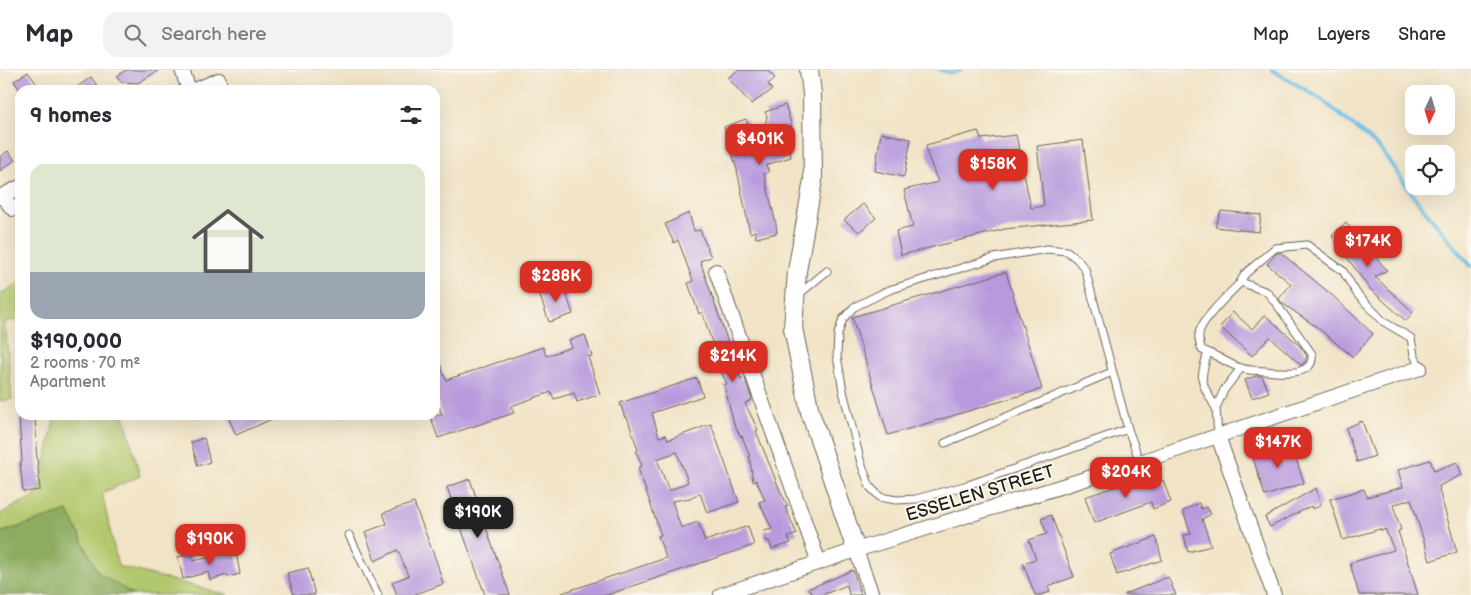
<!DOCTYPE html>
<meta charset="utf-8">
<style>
:root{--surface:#fff;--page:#f2f2f3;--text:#2b2b33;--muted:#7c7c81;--line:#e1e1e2;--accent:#d93025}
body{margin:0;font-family:"Balsamiq Sans",sans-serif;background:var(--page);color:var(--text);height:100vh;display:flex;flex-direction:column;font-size:19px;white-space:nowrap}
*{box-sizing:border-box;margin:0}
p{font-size:16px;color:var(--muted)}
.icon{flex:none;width:28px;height:28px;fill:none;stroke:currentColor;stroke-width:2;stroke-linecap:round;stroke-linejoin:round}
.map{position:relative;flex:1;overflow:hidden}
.panel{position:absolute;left:15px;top:15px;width:425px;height:335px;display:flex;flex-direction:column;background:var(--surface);border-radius:15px;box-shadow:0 5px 20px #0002}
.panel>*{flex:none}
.needle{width:32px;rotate:184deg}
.buttons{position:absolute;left:1405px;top:15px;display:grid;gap:10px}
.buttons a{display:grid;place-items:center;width:50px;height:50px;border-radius:10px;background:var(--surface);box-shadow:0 5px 20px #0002;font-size:25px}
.price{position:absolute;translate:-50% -42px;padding:0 11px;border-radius:10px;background:var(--accent);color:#fff;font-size:16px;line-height:32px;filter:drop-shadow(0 1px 2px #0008)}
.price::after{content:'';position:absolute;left:50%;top:30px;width:15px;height:11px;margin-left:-8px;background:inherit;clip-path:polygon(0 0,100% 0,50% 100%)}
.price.on{background:#222;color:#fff}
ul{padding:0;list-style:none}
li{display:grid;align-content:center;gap:10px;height:265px;padding:0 15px}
li span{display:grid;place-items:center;height:155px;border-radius:15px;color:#555}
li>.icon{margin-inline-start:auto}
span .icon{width:90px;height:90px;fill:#fffc;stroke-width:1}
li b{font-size:21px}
h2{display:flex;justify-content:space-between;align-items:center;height:60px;padding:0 15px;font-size:21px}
header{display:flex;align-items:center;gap:30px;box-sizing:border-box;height:70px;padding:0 25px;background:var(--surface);border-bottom:1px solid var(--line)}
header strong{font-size:24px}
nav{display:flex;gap:28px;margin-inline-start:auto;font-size:18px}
.search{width:350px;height:45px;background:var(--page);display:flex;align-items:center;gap:12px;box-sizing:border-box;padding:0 18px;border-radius:15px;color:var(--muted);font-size:19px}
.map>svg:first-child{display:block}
.green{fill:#b2c86d;stroke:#677244}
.forest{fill:#8dac60;stroke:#54643e}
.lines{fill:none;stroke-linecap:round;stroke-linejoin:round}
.stream{stroke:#69bde5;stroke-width:4}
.building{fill:#b79add;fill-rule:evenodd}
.service-casing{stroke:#676258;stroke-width:9}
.minor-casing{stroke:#676258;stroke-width:16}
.tertiary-casing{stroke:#676258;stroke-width:20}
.service{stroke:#fff;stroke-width:7}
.minor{stroke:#fff;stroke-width:14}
.tertiary{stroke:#fff;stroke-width:18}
.labels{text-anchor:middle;stroke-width:4;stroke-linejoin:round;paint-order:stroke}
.street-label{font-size:18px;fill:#1c1c1c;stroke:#fbf7ec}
</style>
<header>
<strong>Map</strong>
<div class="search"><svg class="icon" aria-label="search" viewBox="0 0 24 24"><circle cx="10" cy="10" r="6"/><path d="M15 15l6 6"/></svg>Search here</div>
<nav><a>Map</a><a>Layers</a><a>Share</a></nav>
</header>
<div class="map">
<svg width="1471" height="525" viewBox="0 0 1471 525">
<rect width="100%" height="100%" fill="#fbf7ec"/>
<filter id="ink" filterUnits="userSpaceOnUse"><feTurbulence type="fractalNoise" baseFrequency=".02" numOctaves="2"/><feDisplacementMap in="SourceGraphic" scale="10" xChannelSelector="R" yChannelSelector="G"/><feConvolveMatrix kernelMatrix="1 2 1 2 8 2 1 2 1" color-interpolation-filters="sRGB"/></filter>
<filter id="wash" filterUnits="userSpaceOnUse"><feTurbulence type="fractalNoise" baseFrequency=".0096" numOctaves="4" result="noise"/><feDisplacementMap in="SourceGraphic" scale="20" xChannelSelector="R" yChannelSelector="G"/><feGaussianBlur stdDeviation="1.12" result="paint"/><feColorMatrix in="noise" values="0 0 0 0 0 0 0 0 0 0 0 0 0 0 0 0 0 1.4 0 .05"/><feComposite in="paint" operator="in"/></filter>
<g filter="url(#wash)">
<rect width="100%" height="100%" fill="#f1e3c6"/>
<path class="green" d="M20,213V249L5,252L12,329L0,331V224Z
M55,345H124L140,406L102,423L118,496L228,525H134L98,503L68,441L0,463V444L39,423Z"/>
<path class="forest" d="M68,441L98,503L134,525H0V463Z"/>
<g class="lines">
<path class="stream" d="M940,0L953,3L961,0
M1272,0L1321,29L1380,78L1418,132L1471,196"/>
</g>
<g id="blocks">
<path class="building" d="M126,0H159L138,13L121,12L117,6Z
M738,0H767L775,8L768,14L772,20L751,34L728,8Z
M28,2L38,16L31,20H20L14,11Z
M91,7L100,20H73Z
M785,35L791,53L792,69L788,70L791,87L766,95L769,102L764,104L776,154L777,163L756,168L755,161L750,163L737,100L724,57L746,49L759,85L767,46L765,42Z
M978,61L981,69L1016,65L1031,138L1044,136L1037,76L1083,70L1093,150L1005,159L901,185L896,161L913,157L904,120L938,112L928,86L926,75Z
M881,63L911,69L904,107L875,101Z
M8,81L15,90L0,101V87Z
M863,134L876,148L859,162L844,150Z
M1221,141L1261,145L1259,162L1215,157Z
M689,143L694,161L700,160L711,187L700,191L741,310L745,308L752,330L745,333L758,360L756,361L781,423L788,436L785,437L797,464L788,467L791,473L772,479L769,471H766L764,461L772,459L759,432L765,430L756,410L753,412L749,384L742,366L741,367L734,354L724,315L727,314L715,290H718L702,242L699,244L688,213L693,211L678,170L674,173L665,154Z
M1346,153L1387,200L1375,207L1413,242L1406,251L1368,217L1332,166Z
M1277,183H1281L1332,225L1373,264L1353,287L1318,258L1282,233L1279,229L1291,214L1267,194Z
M1006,202L1042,319L888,365L852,247Z
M563,214L573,244L549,252L539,223Z
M1233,242L1252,259L1265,245L1300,276L1307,286L1304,293L1301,295L1270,267L1252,286L1220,257Z
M585,265L592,286L588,287L600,324L577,332L574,323L554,329L551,322L511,336L514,343L438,368L430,345H442L435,324V284H436L446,310L543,277L546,286L572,277L569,270Z
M1256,306H1262L1269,322L1252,328L1245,310Z
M697,308L703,326L652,343L659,367L666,365L668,370L711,354L739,432L707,443L700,423L690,428L672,431L681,458L698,452L705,471L748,456L754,475L607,525H562V523L666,488L658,466L661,465L638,398L642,396L636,381L638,380L627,347L625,348L620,333ZM677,382L688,412L669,421L657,389Z
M239,345H281L236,365L229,349Z
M35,347L37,377H36L40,420L23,422L20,393L22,392L19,348Z
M1362,351L1375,386L1357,392L1346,358Z
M204,368L210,392L198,396L191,372Z
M1291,373L1304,413L1265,426L1252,385Z
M1430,390L1434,401L1457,392L1462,405L1439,416L1440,419L1439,420L1457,482L1430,491L1411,429L1393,435L1401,460L1398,461L1418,525H1359L1350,493L1394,480L1385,459L1381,461L1380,459L1343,470L1330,429L1364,419L1367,427L1403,417L1398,400Z
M1140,408L1144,417L1163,410L1171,432L1153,439L1151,432L1094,453L1085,427Z
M470,409L491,472L510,525H485L465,469L447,417Z
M1316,418L1321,436L1312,439L1311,436L1270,457L1265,447Z
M414,433L437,493L443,514L413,525H397L392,512L408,506L398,480L375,491L365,462L387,454L383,443Z
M1199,433L1201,439L1207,437L1211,444L1202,449L1211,476L1188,482L1184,465L1191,464L1183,441Z
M1051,445L1074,507L1048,516L1050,522L1041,525H1035L1023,493L1036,489L1029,470L1047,464L1041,449Z
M1156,467L1162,490L1117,505L1110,484Z
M236,482L240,504L228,507L227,505L210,510L208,502L183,509L178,487L192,484L193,491Z
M308,498L315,525H294L287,503Z
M853,500L861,525H849L847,515L822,525H814L808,519Z
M1168,507L1176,525H1125V524Z"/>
</g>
</g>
<g filter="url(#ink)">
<use href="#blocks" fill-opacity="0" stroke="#676258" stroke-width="1"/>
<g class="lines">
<defs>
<path id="service" d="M1239,214C1229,224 1200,251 1199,264C1198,270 1200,275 1202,280C1216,284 1227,294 1241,298C1248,301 1257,300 1265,301C1280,302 1315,308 1312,284L1278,236L1267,222L1241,212L1239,214L1245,204L1275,178L1307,175L1343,201L1357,224L1384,252L1411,268L1414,285L1420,298
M798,225L827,201
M1208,282C1199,312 1200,311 1216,338
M1128,359L968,415L916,429L896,430L880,427L870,417L861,393L843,321L837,286L838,264L843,249L854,237L889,220L994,188L1047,179L1067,181L1077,189L1085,199L1128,359L1140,392
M1218,366L1216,338L1224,320L1241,298
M945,373L1112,302
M349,465L378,525"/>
<path id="minor" d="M182,0L189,20
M195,20L219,10
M2,126L13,139
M0,127L20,117
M716,201L819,493
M1218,366L1274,525
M856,480L872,525
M721,525L856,480L1140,392L1420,298"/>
<path id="tertiary" d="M809,0L812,23L813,110L797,201L793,258L810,342L856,480"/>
</defs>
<use href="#service" class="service-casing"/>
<use href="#minor" class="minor-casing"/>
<use href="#tertiary" class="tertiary-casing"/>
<use href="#service" class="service"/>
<use href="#minor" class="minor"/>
<use href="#tertiary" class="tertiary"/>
</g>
</g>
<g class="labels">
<g class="street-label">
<text transform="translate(980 423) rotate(-17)" y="6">ESSELEN STREET</text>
</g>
</g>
</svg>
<div class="buttons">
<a><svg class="needle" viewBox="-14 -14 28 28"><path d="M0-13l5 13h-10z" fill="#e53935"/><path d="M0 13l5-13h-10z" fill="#7c7c81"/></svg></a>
<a><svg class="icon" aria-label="locate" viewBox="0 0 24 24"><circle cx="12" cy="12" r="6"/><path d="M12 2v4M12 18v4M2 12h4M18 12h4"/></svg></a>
</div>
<b class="price" style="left:760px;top:96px">$401K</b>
<b class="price" style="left:993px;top:121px">$158K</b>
<b class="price" style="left:1368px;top:198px">$174K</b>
<b class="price" style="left:556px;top:233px">$288K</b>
<b class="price" style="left:733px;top:313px">$214K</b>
<b class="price" style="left:1278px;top:399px">$147K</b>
<b class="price" style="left:1126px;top:429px">$204K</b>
<b class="price on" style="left:478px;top:469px">$190K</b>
<b class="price" style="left:210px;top:496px">$190K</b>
<section class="panel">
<h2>9 homes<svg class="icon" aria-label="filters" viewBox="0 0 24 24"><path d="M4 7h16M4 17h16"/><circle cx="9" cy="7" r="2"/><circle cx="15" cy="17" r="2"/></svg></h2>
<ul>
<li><span style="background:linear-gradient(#dfe7d0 70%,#9aa5b1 0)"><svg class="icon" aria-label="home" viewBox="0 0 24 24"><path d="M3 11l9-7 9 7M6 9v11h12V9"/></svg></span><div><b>$190,000</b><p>2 rooms · 70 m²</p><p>Apartment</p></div></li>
</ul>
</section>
</div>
